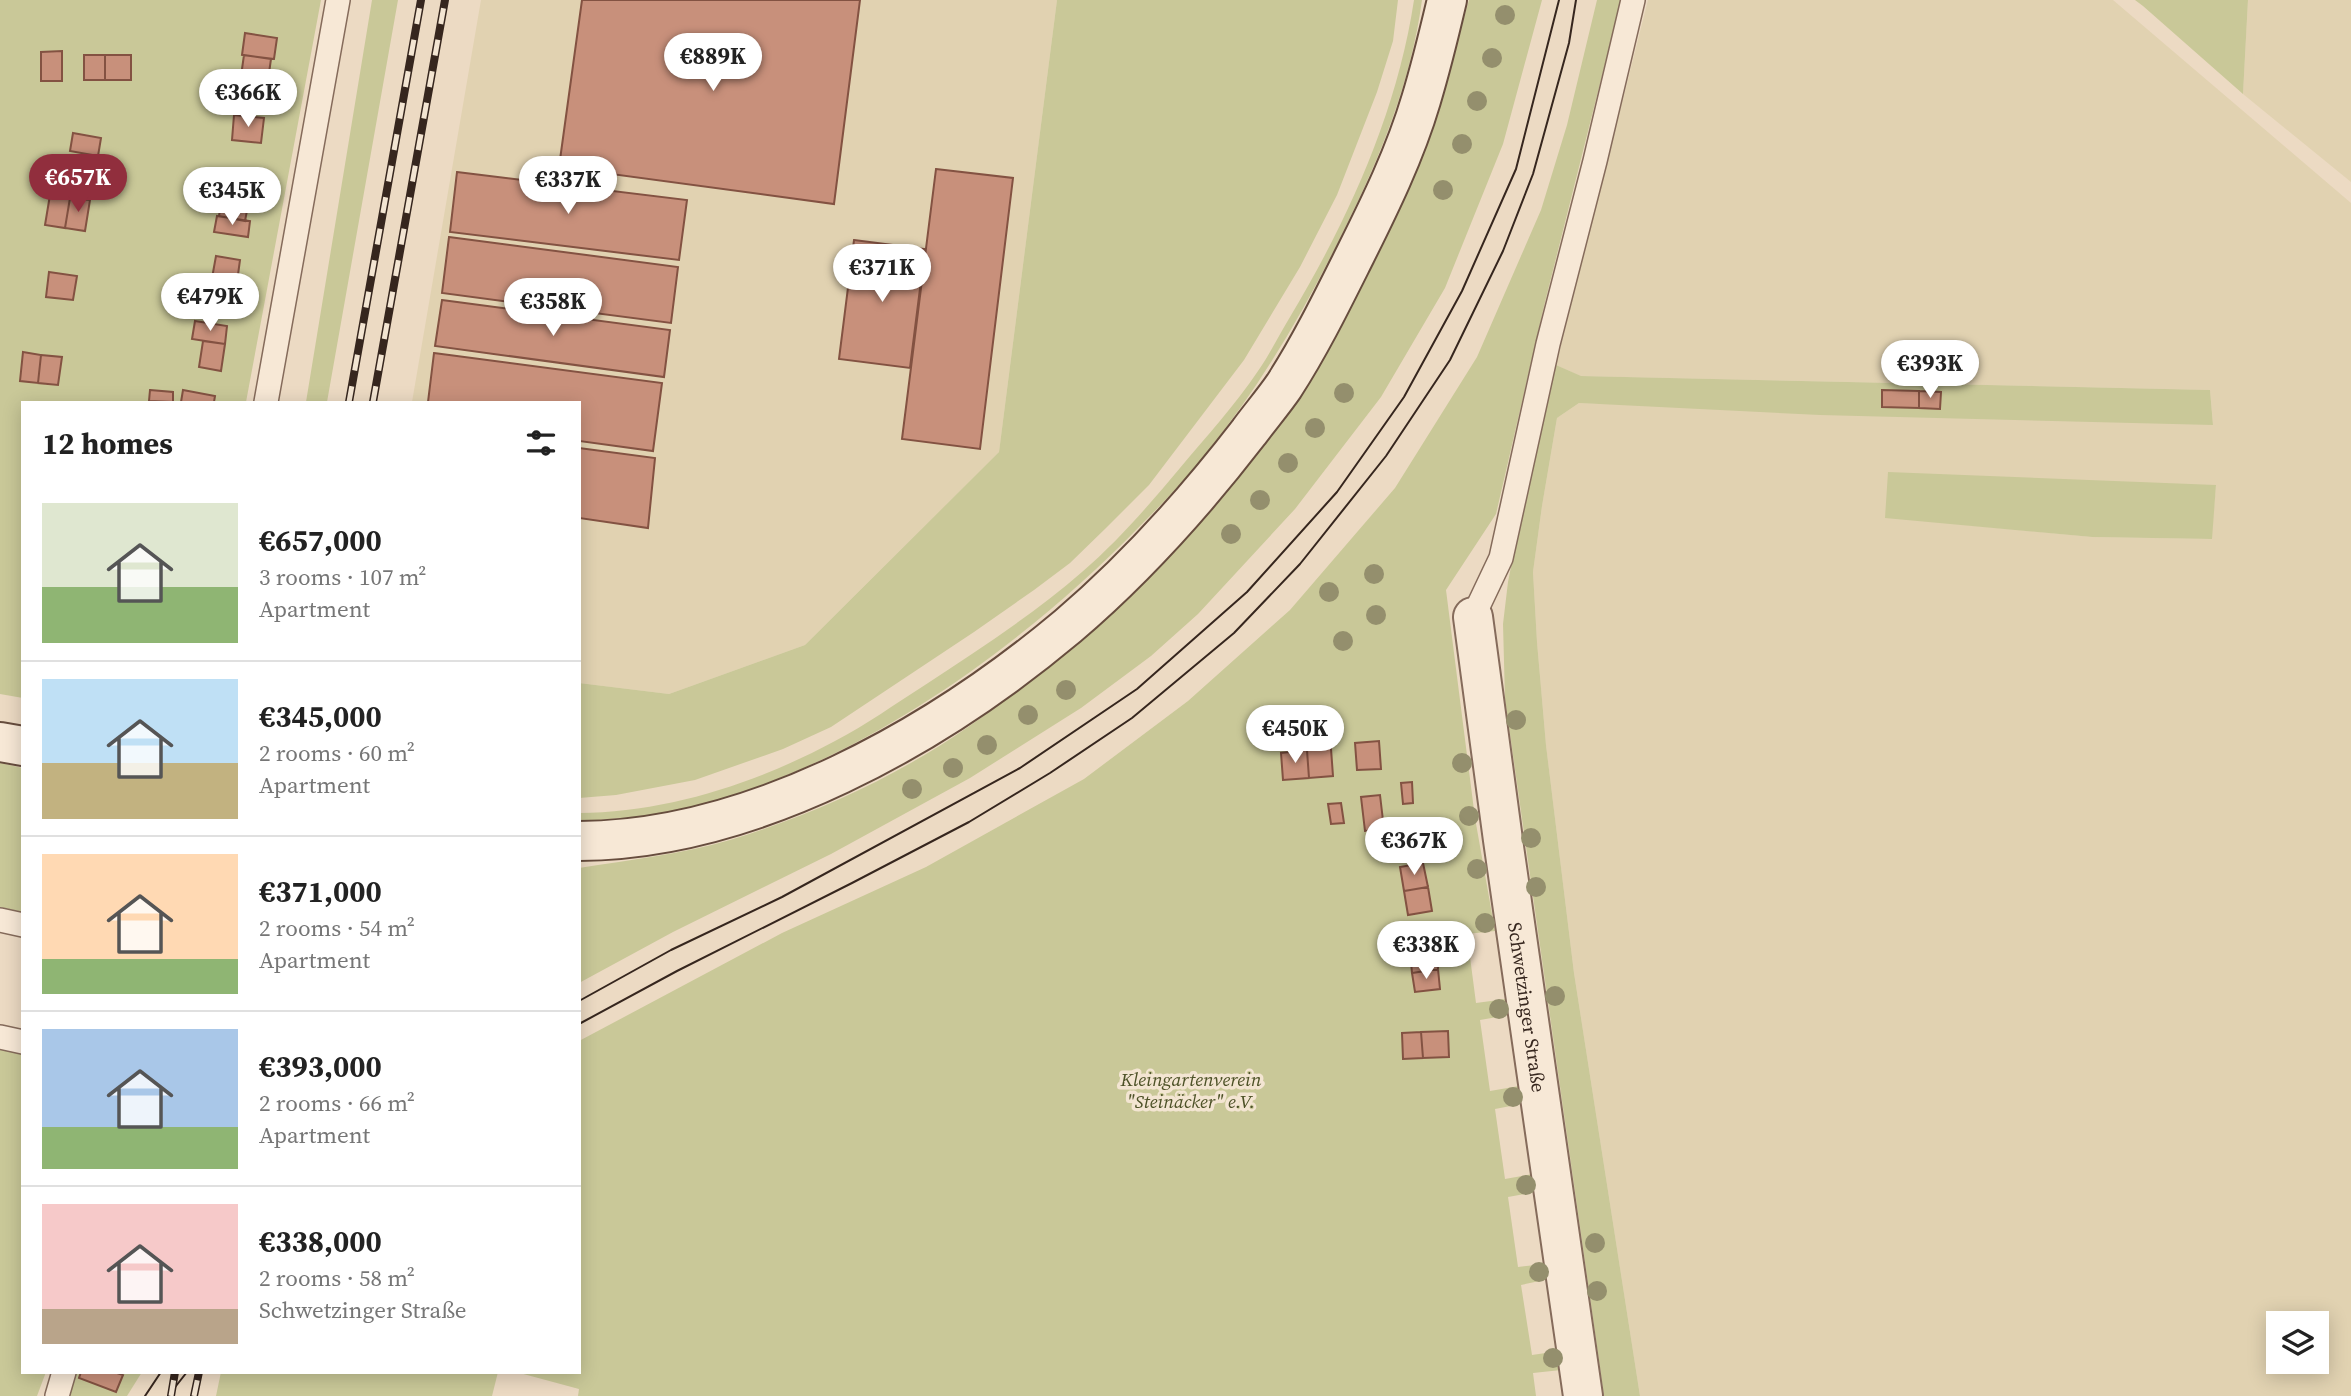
<!DOCTYPE html>
<meta charset="utf-8">
<style>
:root{--surface:#fff;--page:#f6f6f6;--text:#222;--muted:#767676;--line:#e0e0e0;--accent:#912e3d}
body{margin:0;font-family:"Source Serif 4",serif;background:var(--page);color:var(--text);height:100vh;display:flex;flex-direction:column;font-size:26px;white-space:nowrap}
*{box-sizing:border-box;margin:0}
p{font-size:23px;color:var(--muted)}
.icon{flex:none;width:38px;height:38px;fill:none;stroke:currentColor;stroke-width:2;stroke-linecap:round;stroke-linejoin:round}
.map{position:relative;flex:1;overflow:hidden}
.side{position:absolute;left:21px;top:401px;width:560px;height:973px;display:flex;flex-direction:column;background:var(--surface);border-radius:0px;box-shadow:0 4px 18px #0003}
.side>*{flex:none}
.buttons{position:absolute;left:2266px;top:1311px;display:grid;gap:14px}
.buttons a{display:grid;place-items:center;width:63px;height:63px;border-radius:0px;background:var(--surface);box-shadow:0 4px 18px #0003;font-size:35px}
.price{position:absolute;translate:-50% -60px;padding:0 16px;border-radius:24px;background:#fff;color:#222;font-size:23px;line-height:46px;filter:drop-shadow(0 2px 4px #0008)}
.price::after{content:'';position:absolute;left:50%;top:42px;width:21px;height:16px;margin-left:-10px;background:inherit;clip-path:polygon(0 0,100% 0,50% 100%)}
.price.current{background:var(--accent);color:#fff}
ul{padding:0;list-style:none}
li{display:flex;align-items:center;gap:21px;height:175px;padding:0 21px}
li+li{border-top:2px solid var(--line)}
li span{display:grid;place-items:center;flex:none;width:196px;height:140px;border-radius:0px;color:#555}
li>.icon{margin-inline-start:auto}
span .icon{width:84px;height:84px;fill:#fffc;stroke-width:1}
li b{font-size:30px}
h2{display:flex;justify-content:space-between;align-items:center;height:84px;padding:0 21px;font-size:30px}
.map>svg:first-child{display:block}
.farmland{fill:#e1d2b1;fill-rule:evenodd}
.green{fill:#c9c898}
.building{fill:#c8907b;stroke:#835242;stroke-width:2}
.lines{fill:none;stroke-linecap:round;stroke-linejoin:round}
.lane-casing{stroke:#856b5b;stroke-width:26}
.street-casing{stroke:#856b5b;stroke-width:42}
.secondary-casing{stroke:#674d3e;stroke-width:42}
.lane{stroke:#f7e8d6;stroke-width:23}
.street{stroke:#f7e8d6;stroke-width:38}
.secondary{stroke:#f7e8d6;stroke-width:38}
.tram{stroke:#36261e;stroke-width:2}
.rail-casing{stroke:#36261e;stroke-width:8}
.rail{stroke:#f3e5d2;stroke-width:5;stroke-dasharray:16;stroke-linecap:butt}
.tree{fill:#948f6d}
.labels{text-anchor:middle;stroke-width:7;stroke-linejoin:round;paint-order:stroke}
.street-label{font-size:19px;fill:#36261e;stroke:#f3e5d2}
.park-label{font-size:19px;font-style:italic;fill:#4c5126;stroke:#f3e5d2}
</style>
<div class="map">
<svg width="2351" height="1396" viewBox="0 0 2351 1396">
<rect width="100%" height="100%" fill="#ecdac3"/>
<path class="farmland" d="M481,0H1057L999,452L805,645L669,694L579,683V402H412Z
M1648,0H2113L2351,203V1396H1640L1574,973L1546,745L1537,642L1533,572L1542,506L1557,418L1579,403L2213,424L2210,390L1580,376L1556,365ZM2216,486L2211,539L2092,537L1885,517ZM2278,1323H2317V1362H2278Z
M2248,0H2351V182L2243,94Z"/>
<path class="green" d="M0,0H321L246,402H23V698L0,694Z
M372,0H398L327,402H306Z
M1057,0H1398L1393,41L1377,92L1337,195L1300,267L1244,360L1149,485L1106,528L1070,563L1034,590L974,632L831,727L783,749L695,780L616,795L579,798V683L669,694L805,645L999,452Z
M1414,0H1422C1411,82 1380,158 1343,232C1305,310 1262,383 1208,451C1188,477 1164,502 1140,526C1024,645 867,759 704,804C664,815 620,819 579,821V813C668,812 757,783 835,741C866,725 895,704 925,685C978,650 1034,614 1082,572C1118,541 1149,505 1180,468C1206,437 1235,405 1258,371C1270,354 1279,335 1290,317C1348,220 1397,113 1414,0Z
M1469,0H1542L1503,144L1445,288L1381,397L1295,509L1198,614L1151,656L1081,708L970,778L831,854L673,932L579,983V868C630,860 681,854 730,840C813,815 896,777 968,727C1004,702 1038,674 1072,645C1130,596 1184,544 1232,485L1444,90Z
M1597,0H1621L1545,302L1496,514L1446,590L1475,818L1495,931L1467,934L1476,1003L1506,999L1509,1015L1480,1020L1490,1091L1519,1086L1521,1104L1495,1109L1505,1179L1533,1174L1536,1192L1508,1197L1518,1267L1545,1264L1549,1279L1521,1285L1532,1355L1559,1351L1561,1370L1533,1373L1536,1396H578L579,1389L516,1372H579V1041L782,933L926,867L1084,779L1188,701L1290,610L1395,488L1477,357L1541,210L1567,125Z
M2135,0H2248L2243,94L2143,6Z
M1556,365L1581,376L2210,390L2213,425L1820,415L1579,403L1557,418L1542,506L1533,572L1537,642L1546,745L1574,973L1640,1396H1604L1505,699L1503,624L1508,582L1541,415Z
M1888,472L2216,485L2212,539L2092,537L1885,518Z
M0,763L23,768V912L0,907Z
M0,1043L23,1048V1372H46L37,1396H0Z
M73,1372H81L79,1378L116,1392L124,1372H142L127,1396H64Z
M221,1372H498L492,1396H216Z"/>
<path class="building" d="M582,0H860L834,204L559,167Z
M245,33L277,38L274,59L242,55Z
M62,51V81H41V52Z
M84,55H105V80H84Z
M105,55H131V80H105Z
M244,55L271,59L268,80L241,76Z
M234,115L264,118L261,143L232,140Z
M73,133L101,138L98,156L70,151Z
M936,169L1013,178L980,449L902,439Z
M457,172L687,200L679,260L450,232Z
M223,191L250,195L245,221L219,216Z
M50,195L70,198L65,228L45,225Z
M70,198L90,200L85,231L65,228Z
M217,216L250,221L248,237L214,232Z
M449,237L678,267L671,323L442,293Z
M854,240L925,249L910,368L839,359Z
M216,256L240,260L237,282L212,278Z
M49,272L77,276L73,300L46,297Z
M210,278L240,283L235,309L206,304Z
M442,300L670,330L664,377L435,346Z
M195,321L227,326L225,344L192,339Z
M203,341L225,344L221,371L199,367Z
M23,352L41,355L38,383L20,381Z
M434,353L662,383L653,451L579,441V402H428Z
M41,355L62,357L58,385L38,383Z
M150,390L173,392V402L149,401Z
M183,390L215,396L214,402H181Z
M1882,390L1919,391V408L1882,407Z
M1919,391L1941,392L1940,409L1919,408Z
M579,448L655,458L648,528L579,518Z
M1330,735L1333,776L1309,778L1306,737Z
M1379,741L1381,769L1357,770L1355,743Z
M1307,750L1309,778L1283,780L1281,753Z
M1412,782L1413,803L1403,804L1401,783Z
M1380,795L1384,829L1365,831L1361,797Z
M1341,803L1344,823L1331,824L1328,804Z
M1423,863L1428,887L1404,891L1400,867Z
M1428,887L1432,911L1408,915L1404,891Z
M1435,948L1438,969L1412,973L1410,951Z
M1438,969L1440,989L1415,992L1412,973Z
M1448,1031L1449,1057L1423,1058L1421,1032Z
M1421,1032L1423,1058L1403,1059L1402,1033Z
M81,1372H114L123,1375L116,1392L79,1378Z"/>
<g class="lines">
<defs>
<path id="lane" d="M266,402L338,0
M1473,617L1501,558L1548,344L1595,161L1633,0
M0,920L23,925
M0,1037L23,1042
M57,1396L64,1372"/>
<g id="street">
<path id="s1" d="M1473,617L1503,840L1583,1396"/>
</g>
<path id="secondary" d="M0,742L23,746
M579,841C754,840 937,736 1068,626C1135,569 1195,502 1249,432C1260,417 1273,402 1284,386C1311,344 1333,299 1355,255C1380,205 1405,154 1421,100C1431,67 1439,34 1447,0"/>
</defs>
<use href="#lane" class="lane-casing"/>
<use href="#street" class="street-casing"/>
<use href="#secondary" class="secondary-casing"/>
<use href="#lane" class="lane"/>
<use href="#street" class="street"/>
<use href="#secondary" class="secondary"/>
<path class="tram" d="M579,1001L671,950L782,897L1020,768L1137,689L1247,592L1337,492L1404,397L1462,291L1516,169L1559,0
M579,1024L677,971L852,883L969,822L1050,773L1132,718L1234,633L1300,564L1386,456L1450,360L1503,251L1533,174L1569,43L1576,0
M145,1396L161,1372
M168,1396L187,1372"/>
<defs>
<path id="rail" d="M349,402L421,0
M373,402L445,0
M171,1396L175,1372
M194,1396L199,1372"/>
</defs>
<use href="#rail" class="rail-casing"/>
<use href="#rail" class="rail"/>
</g>
<g class="tree">
<circle cx="1505" cy="15" r="10"/>
<circle cx="1492" cy="58" r="10"/>
<circle cx="1477" cy="101" r="10"/>
<circle cx="1462" cy="144" r="10"/>
<circle cx="1443" cy="190" r="10"/>
<circle cx="1344" cy="393" r="10"/>
<circle cx="1315" cy="428" r="10"/>
<circle cx="1288" cy="463" r="10"/>
<circle cx="1260" cy="500" r="10"/>
<circle cx="1231" cy="534" r="10"/>
<circle cx="1374" cy="574" r="10"/>
<circle cx="1329" cy="592" r="10"/>
<circle cx="1376" cy="615" r="10"/>
<circle cx="1343" cy="641" r="10"/>
<circle cx="1066" cy="690" r="10"/>
<circle cx="1028" cy="715" r="10"/>
<circle cx="1516" cy="720" r="10"/>
<circle cx="987" cy="745" r="10"/>
<circle cx="1462" cy="763" r="10"/>
<circle cx="953" cy="768" r="10"/>
<circle cx="912" cy="789" r="10"/>
<circle cx="1469" cy="816" r="10"/>
<circle cx="1531" cy="838" r="10"/>
<circle cx="1477" cy="869" r="10"/>
<circle cx="1536" cy="887" r="10"/>
<circle cx="1485" cy="923" r="10"/>
<circle cx="1555" cy="996" r="10"/>
<circle cx="1499" cy="1009" r="10"/>
<circle cx="1513" cy="1097" r="10"/>
<circle cx="1526" cy="1185" r="10"/>
<circle cx="1595" cy="1243" r="10"/>
<circle cx="1539" cy="1272" r="10"/>
<circle cx="1597" cy="1291" r="10"/>
<circle cx="1553" cy="1358" r="10"/>
</g>
<g class="labels">
<g class="street-label">
<text dy="7" stroke="none"><textPath href="#s1" startOffset="394">Schwetzinger Straße</textPath></text>
</g>
<g class="park-label">
<text x="1191" y="1086">Kleingartenverein<tspan x="1191" dy="22">"Steinäcker" e.V.</tspan></text>
</g>
</g>
</svg>
<div class="buttons">
<a><svg class="icon" aria-label="layers" viewBox="0 0 24 24"><path d="M12 4l9 5-9 5-9-5zM3 14l9 5 9-5"/></svg></a>
</div>
<b class="price" style="left:713px;top:93px">€889K</b>
<b class="price" style="left:248px;top:129px">€366K</b>
<b class="price current" style="left:78px;top:214px">€657K</b>
<b class="price" style="left:568px;top:216px">€337K</b>
<b class="price" style="left:232px;top:227px">€345K</b>
<b class="price" style="left:882px;top:304px">€371K</b>
<b class="price" style="left:210px;top:333px">€479K</b>
<b class="price" style="left:553px;top:338px">€358K</b>
<b class="price" style="left:1930px;top:400px">€393K</b>
<b class="price" style="left:1295px;top:765px">€450K</b>
<b class="price" style="left:1414px;top:877px">€367K</b>
<b class="price" style="left:1426px;top:981px">€338K</b>
<section class="side">
<h2>12 homes<svg class="icon" aria-label="filters" viewBox="0 0 24 24"><path d="M4 7h16M4 17h16"/><circle cx="9" cy="7" r="2"/><circle cx="15" cy="17" r="2"/></svg></h2>
<ul>
<li><span style="background:linear-gradient(#dfe7d0 60%,#8fb573 0)"><svg class="icon" aria-label="home" viewBox="0 0 24 24"><path d="M3 11l9-7 9 7M6 9v11h12V9"/></svg></span><div><b>€657,000</b><p>3 rooms · 107 m²</p><p>Apartment</p></div></li>
<li><span style="background:linear-gradient(#bfe0f5 60%,#c2b280 0)"><svg class="icon" aria-label="home" viewBox="0 0 24 24"><path d="M3 11l9-7 9 7M6 9v11h12V9"/></svg></span><div><b>€345,000</b><p>2 rooms · 60 m²</p><p>Apartment</p></div></li>
<li><span style="background:linear-gradient(#ffd9b3 75%,#8fb573 0)"><svg class="icon" aria-label="home" viewBox="0 0 24 24"><path d="M3 11l9-7 9 7M6 9v11h12V9"/></svg></span><div><b>€371,000</b><p>2 rooms · 54 m²</p><p>Apartment</p></div></li>
<li><span style="background:linear-gradient(#a9c7e8 70%,#8fb573 0)"><svg class="icon" aria-label="home" viewBox="0 0 24 24"><path d="M3 11l9-7 9 7M6 9v11h12V9"/></svg></span><div><b>€393,000</b><p>2 rooms · 66 m²</p><p>Apartment</p></div></li>
<li><span style="background:linear-gradient(#f6c9c9 75%,#b9a48a 0)"><svg class="icon" aria-label="home" viewBox="0 0 24 24"><path d="M3 11l9-7 9 7M6 9v11h12V9"/></svg></span><div><b>€338,000</b><p>2 rooms · 58 m²</p><p>Schwetzinger Straße</p></div></li>
</ul>
</section>
</div>
